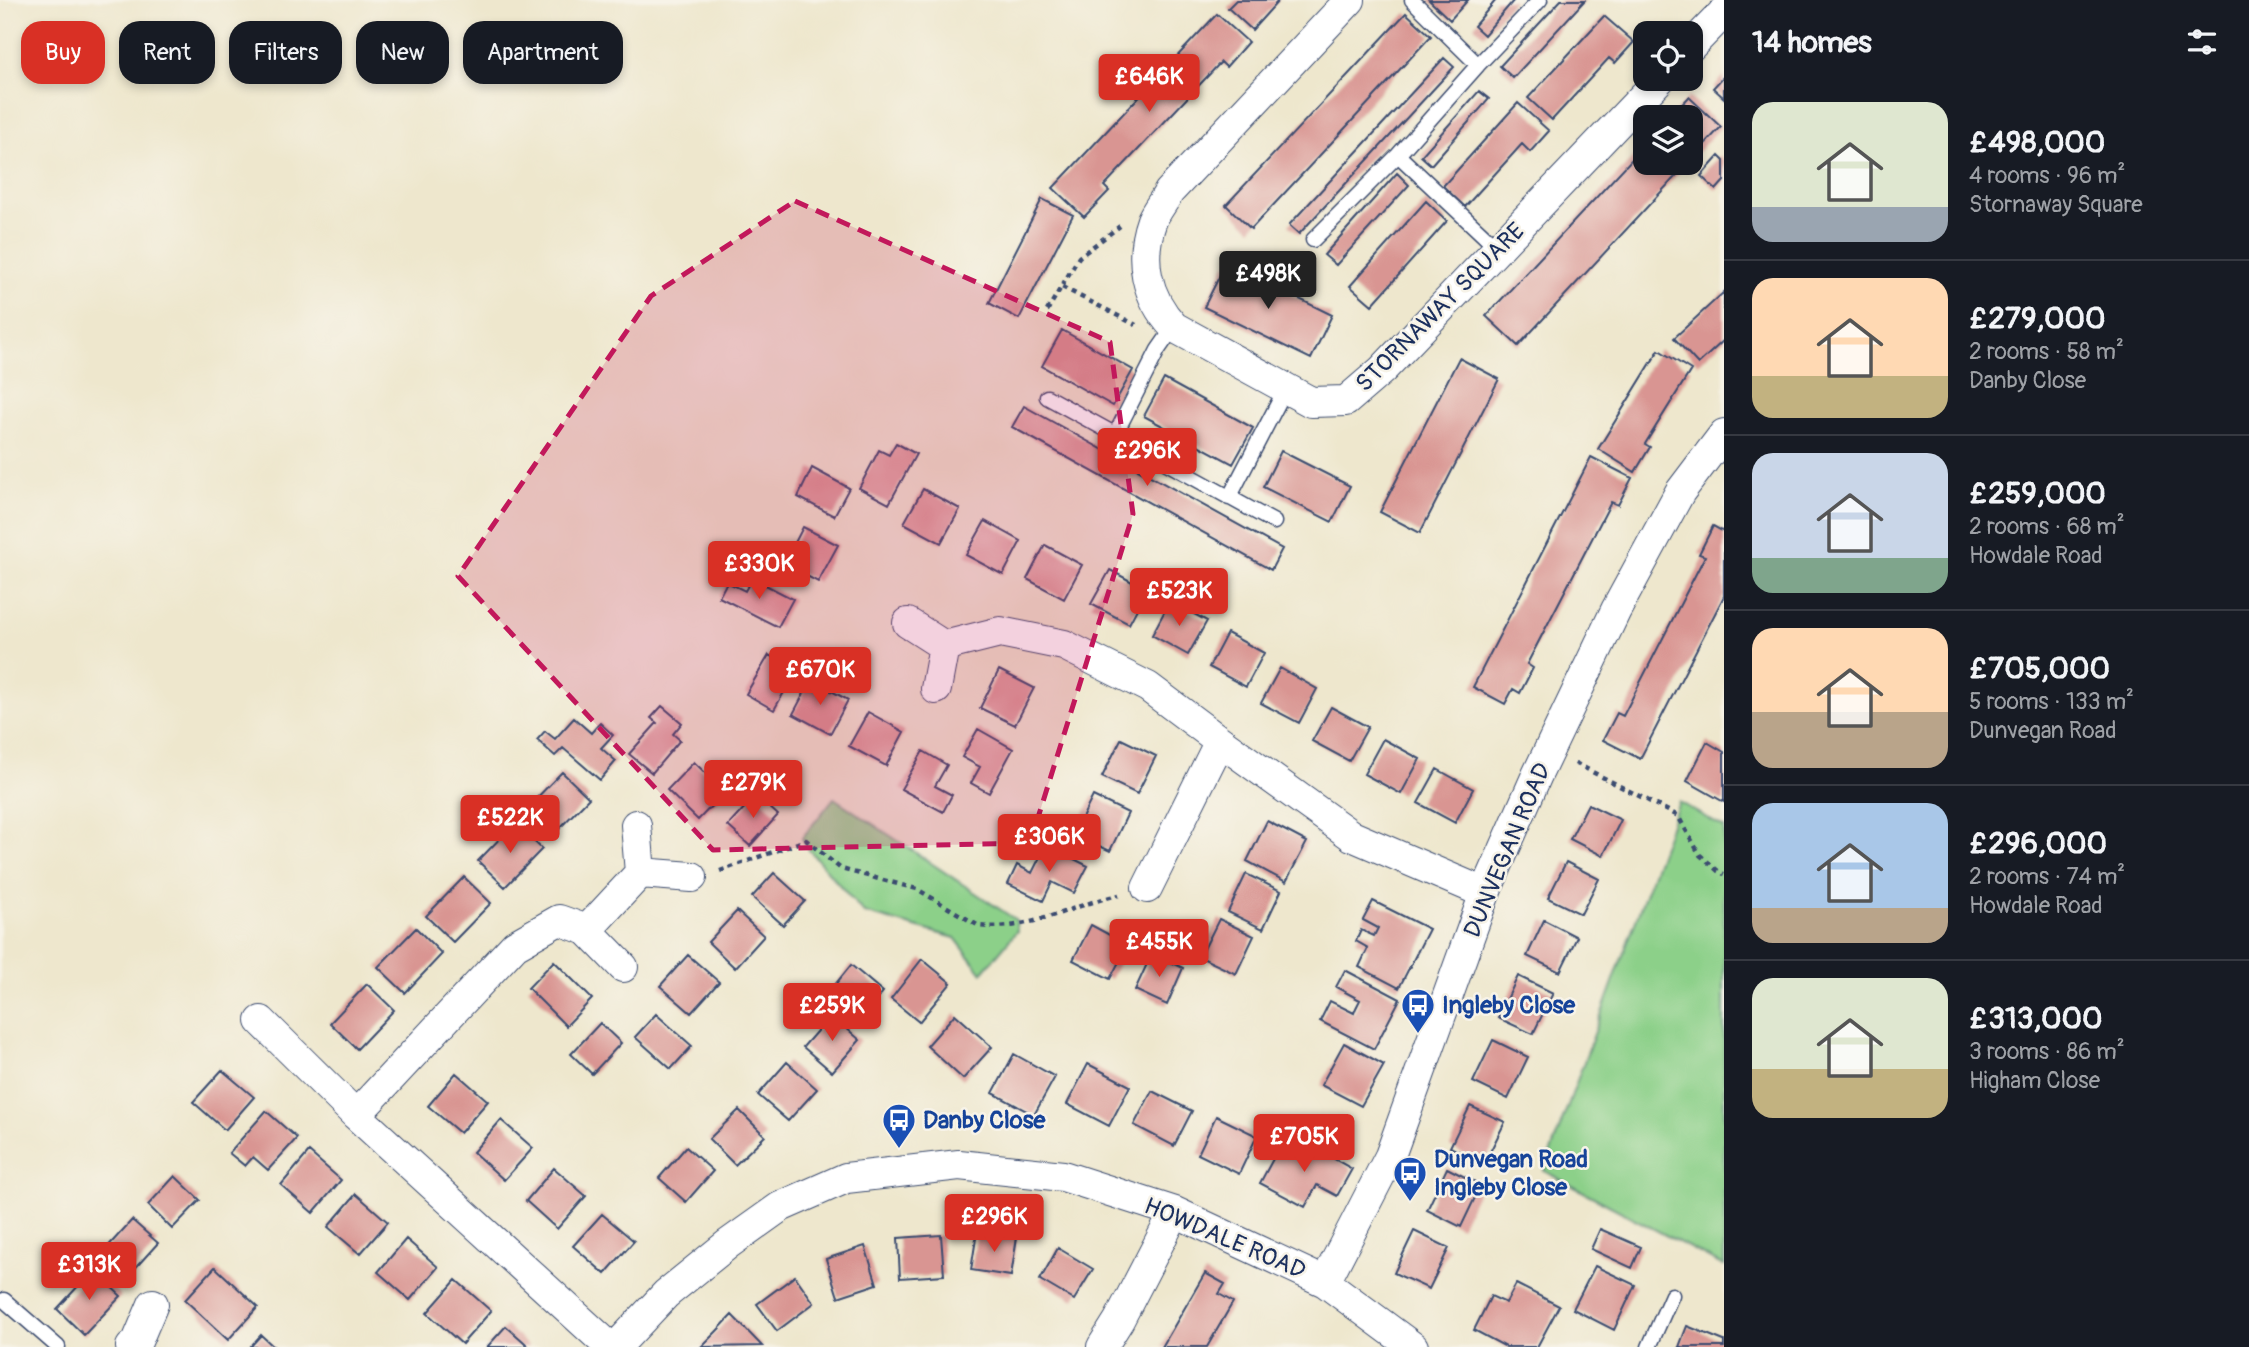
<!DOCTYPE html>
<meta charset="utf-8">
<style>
:root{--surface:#171b24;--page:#242831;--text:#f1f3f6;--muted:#9ea1a6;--line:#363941;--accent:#d93025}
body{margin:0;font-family:Pangolin,sans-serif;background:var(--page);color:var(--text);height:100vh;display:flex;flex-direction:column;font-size:26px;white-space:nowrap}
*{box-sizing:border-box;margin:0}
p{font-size:23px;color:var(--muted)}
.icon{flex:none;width:38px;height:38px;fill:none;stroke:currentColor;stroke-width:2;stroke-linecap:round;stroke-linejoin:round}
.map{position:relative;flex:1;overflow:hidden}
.side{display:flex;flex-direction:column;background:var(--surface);width:525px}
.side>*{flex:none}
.guide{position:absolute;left:21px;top:21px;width:665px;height:63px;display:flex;gap:14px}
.fabs{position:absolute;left:1633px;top:21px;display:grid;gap:14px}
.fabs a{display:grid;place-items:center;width:70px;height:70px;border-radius:14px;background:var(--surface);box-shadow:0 4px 10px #0003;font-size:35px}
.price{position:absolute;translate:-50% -60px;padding:0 16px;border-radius:7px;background:var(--accent);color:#fff;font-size:23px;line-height:46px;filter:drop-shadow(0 2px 4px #0008)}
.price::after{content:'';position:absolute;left:50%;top:42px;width:21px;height:16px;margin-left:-10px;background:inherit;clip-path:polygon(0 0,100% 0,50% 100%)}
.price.selected{background:#222;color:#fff}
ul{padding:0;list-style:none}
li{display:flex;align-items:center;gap:21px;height:175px;padding:0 28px}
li+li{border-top:2px solid var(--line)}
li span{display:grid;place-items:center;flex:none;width:196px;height:140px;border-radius:21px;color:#555}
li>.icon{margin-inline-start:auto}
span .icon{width:84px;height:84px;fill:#fffc;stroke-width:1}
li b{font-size:30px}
h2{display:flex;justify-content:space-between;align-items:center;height:84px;padding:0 28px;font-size:30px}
.tag{padding:0 24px;border-radius:21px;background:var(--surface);box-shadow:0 4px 10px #0003;font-size:24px;line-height:63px}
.tag.selected{background:var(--accent);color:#fff}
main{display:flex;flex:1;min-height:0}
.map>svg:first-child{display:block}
.green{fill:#8cd089;stroke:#548074;stroke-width:2}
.building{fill:#d99592}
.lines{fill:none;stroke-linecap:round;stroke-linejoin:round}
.lane-casing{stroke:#3b4b6f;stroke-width:17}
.street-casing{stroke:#3b4b6f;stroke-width:32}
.path{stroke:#3b4b6f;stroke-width:4.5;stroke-dasharray:5 5;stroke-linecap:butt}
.lane{stroke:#fff;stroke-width:14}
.street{stroke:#fff;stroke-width:30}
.marked{fill:#c2185b;fill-opacity:0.2;stroke:#c2185b;stroke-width:5;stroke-dasharray:14 9;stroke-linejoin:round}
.labels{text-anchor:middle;stroke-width:5;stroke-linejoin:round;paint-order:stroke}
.street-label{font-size:24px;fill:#1b2f5e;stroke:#f7f3e8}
.transit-label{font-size:24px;font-weight:bold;fill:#164399;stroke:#f7f3e8;text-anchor:start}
</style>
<main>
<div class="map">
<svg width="1724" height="1347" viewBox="0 0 1724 1347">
<rect width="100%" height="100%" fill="#f7f3e8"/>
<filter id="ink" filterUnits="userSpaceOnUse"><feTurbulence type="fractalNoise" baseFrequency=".0143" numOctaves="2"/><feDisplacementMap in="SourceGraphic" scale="14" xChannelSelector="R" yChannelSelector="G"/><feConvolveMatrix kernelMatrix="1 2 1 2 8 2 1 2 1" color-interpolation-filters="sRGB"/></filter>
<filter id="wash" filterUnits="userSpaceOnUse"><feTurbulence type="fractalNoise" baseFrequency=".00686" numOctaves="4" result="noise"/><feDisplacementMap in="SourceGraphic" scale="28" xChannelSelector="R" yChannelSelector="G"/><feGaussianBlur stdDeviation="1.57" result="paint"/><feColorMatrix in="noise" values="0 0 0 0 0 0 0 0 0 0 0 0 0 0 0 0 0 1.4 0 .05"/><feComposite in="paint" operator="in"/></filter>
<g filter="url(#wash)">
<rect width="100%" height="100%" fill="#eee7cd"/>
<path class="green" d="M834,798L1016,920L1017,931L982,973L955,938L864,913L809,850L802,838Z
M1679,802L1724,828V1266L1544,1171Z"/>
<g id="blocks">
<path class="building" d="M1236,0H1279L1252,30L1228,8Z
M1429,0H1468L1450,20Z
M1496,0H1514L1484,35L1474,26Z
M1561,0H1585L1513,78L1500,66Z
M1406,13L1431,36L1251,229L1226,205Z
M1217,14L1248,42L1226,67L1221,62L1104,186L1109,191L1084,217L1053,188Z
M1604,16L1634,42L1615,63L1609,58L1552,120L1528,98Z
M1444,58L1454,67L1299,234L1289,225Z
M1724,76V98L1713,88Z
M1479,91L1489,99L1431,165L1421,156Z
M1689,97L1721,127L1690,160V117H1670Z
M1518,103L1549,131L1530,152L1522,144L1465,207L1443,186Z
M1645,145V163H1688L1518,346L1486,316Z
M1719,156L1724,161V181L1716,190L1701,176Z
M1397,173L1409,185L1336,265L1324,255Z
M1042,199L1073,215L1019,319L989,303Z
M1426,201L1447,221L1372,305L1350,286Z
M1226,263L1332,315L1311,359L1204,307Z
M1724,292V340L1698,364L1674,338Z
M1062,330L1133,370L1113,406L1042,366Z
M1659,350L1691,370L1645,444L1650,447L1635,472L1598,449Z
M1459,358L1499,379L1420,533L1380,512Z
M1164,379L1253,428L1233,464L1144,416Z
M1024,406L1282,549L1271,570L1012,427Z
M896,443L916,454L889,504L859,488L879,450L889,455Z
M1281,451L1350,486L1332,522L1263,487Z
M1591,457L1632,478L1618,505L1611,502L1527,664L1533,668L1520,693L1513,689L1505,704L1473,687Z
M812,468L849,488L834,516L798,497Z
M923,489L960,509L941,543L904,523Z
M985,521L1021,541L1003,575L966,555Z
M1713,526L1724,532V596L1640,759L1603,740L1617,713L1623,716L1705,556L1699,554Z
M803,527L838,545L818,582L784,564Z
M1045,545L1082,565L1064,599L1027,579Z
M1110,570L1147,590L1129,624L1091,604Z
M752,578L793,599L778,627L719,597L727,582L745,591Z
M1170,601L1207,621L1188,655L1152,635Z
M1227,633L1264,653L1246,687L1209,667Z
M769,655L796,671L774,710L746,694Z
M1280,668L1317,689L1299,723L1261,703Z
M999,670L1034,688L1015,725L980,708Z
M811,680L848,700L830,734L793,714Z
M662,706L682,723L673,734L680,740L652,773L629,754L657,723L651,718Z
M1331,707L1368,727L1349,761L1312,741Z
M868,712L904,732L886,766L849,746Z
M574,718L591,733L600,723L613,735L601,748L616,761L600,780L563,748L555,756L537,740L545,731L555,739Z
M978,729L1013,749L989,793L971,783L980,767L962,757Z
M1121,739L1156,756L1137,794L1102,777Z
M1383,739L1420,759L1401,794L1364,774Z
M1707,742L1724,752V802L1687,781Z
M923,751L947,765L935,786L952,795L943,812L901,789Z
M694,762L725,792L698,820L667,790Z
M1437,769L1473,789L1455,823L1418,803Z
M562,772L589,798L552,836L525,810Z
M756,795L778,815L750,846L728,826Z
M1093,796L1128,813L1110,851L1074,834Z
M1588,804L1621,820L1603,856L1570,839Z
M1267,821L1307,842L1286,882L1247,861Z
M515,823L542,849L505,887L478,861Z
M1046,845L1088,866L1074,893L1052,882L1043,901L1008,884L1017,865L1032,873Z
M1566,862L1599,879L1581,914L1548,898Z
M774,873L805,901L783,925L752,897Z
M1246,874L1281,891L1263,929L1228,912Z
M464,877L491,903L453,942L426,916Z
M1373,901L1429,929L1399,988L1359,967L1368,948L1356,941L1361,930L1374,936L1378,928L1363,920Z
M737,911L764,936L735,968L708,942Z
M1219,919L1254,936L1236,974L1200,957Z
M1544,920L1577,937L1560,972L1527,956Z
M1091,925L1128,945L1110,979L1073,960Z
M416,928L442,954L405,993L378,967Z
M1152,953L1183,968L1167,1005L1135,990Z
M688,955L719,982L691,1013L660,986Z
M922,959L951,983L919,1022L891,999Z
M554,961L592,999L566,1026L528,988Z
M851,965L883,992L865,1014L834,986Z
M1345,970L1400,999L1374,1049L1320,1021L1330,1001L1354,1013L1356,1008L1360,1000L1336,987Z
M1518,976L1553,993L1533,1034L1498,1018Z
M367,984L394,1010L357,1049L330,1023Z
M656,1014L692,1046L671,1069L635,1037Z
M955,1014L992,1047L963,1079L927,1046Z
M831,1015L860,1040L832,1072L803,1047Z
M600,1023L621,1043L592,1074L571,1054Z
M1493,1040L1528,1057L1508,1099L1473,1082Z
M1344,1043L1384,1065L1361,1106L1321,1085Z
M1014,1054L1055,1077L1034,1115L993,1093Z
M787,1062L817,1089L788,1121L758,1095Z
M1088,1064L1130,1086L1109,1126L1067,1104Z
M222,1070L254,1097L225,1130L193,1102Z
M456,1073L488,1101L460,1133L428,1106Z
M1152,1091L1192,1111L1174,1146L1134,1125Z
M1470,1106L1505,1122L1484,1164L1450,1147Z
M739,1110L765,1136L735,1165L709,1139Z
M266,1111L297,1138L268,1170L253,1157L245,1166L229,1153Z
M1216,1116L1257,1136L1239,1174L1198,1154Z
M501,1120L533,1148L504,1180L473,1152Z
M1281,1144L1304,1156L1309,1145L1352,1169L1337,1196L1317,1185L1305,1207L1260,1183Z
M686,1147L713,1171L686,1202L659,1178Z
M309,1152L341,1180L313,1213L281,1185Z
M554,1168L586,1196L557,1229L526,1201Z
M1447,1168L1481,1185L1461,1227L1427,1210Z
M175,1176L200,1200L172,1229L148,1205Z
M356,1194L388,1222L360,1254L328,1227Z
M602,1214L634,1241L605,1274L573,1246Z
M132,1220L158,1243L129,1275L103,1252Z
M1600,1229L1641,1247L1632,1268L1591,1249Z
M1414,1231L1449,1248L1429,1289L1394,1273Z
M977,1232L1017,1237L1011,1276L971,1270Z
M941,1235L944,1275L900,1278L898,1238Z
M406,1239L438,1267L410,1300L378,1272Z
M865,1246L877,1284L838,1297L826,1259Z
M1058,1248L1093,1269L1074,1300L1040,1280Z
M1595,1266L1635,1285L1614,1330L1573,1309Z
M215,1267L258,1307L228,1340L185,1300Z
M93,1270L121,1296L84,1335L57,1309Z
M1205,1273L1225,1284L1219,1294L1233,1302L1207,1347H1162Z
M795,1276L814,1303L777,1331L757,1304Z
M456,1280L491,1311L462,1344L427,1313Z
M1516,1284L1559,1306L1537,1347H1506L1474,1330L1491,1296L1506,1303Z
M732,1315L762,1346L701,1347L716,1332Z
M506,1326L524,1342L529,1347H487Z
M1687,1326L1724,1341V1347H1679Z
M261,1335L274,1347H250Z"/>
</g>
</g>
<g filter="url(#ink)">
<use href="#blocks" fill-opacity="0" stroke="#3b4b6f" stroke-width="2"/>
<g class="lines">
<defs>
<path id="lane" d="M1412,0L1478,65
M1398,155L1498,249
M1313,240L1398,155L1478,65L1540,0
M1047,397L1274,522
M1115,435L1158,350L1174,327
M1229,498L1285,390
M4,1300L58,1347
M1649,1347L1672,1295"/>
<path id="street" d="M1350,0L1169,192C1164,201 1156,211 1152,220C1138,259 1146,297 1174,327L1311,402L1346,401L1382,370L1660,79
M1690,47L1724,12
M908,623L944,646L936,689
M944,646L1000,632L1064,645L1148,687L1220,741L1352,836L1485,893
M636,825L640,873L692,877
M1147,888L1220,741
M587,930L640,873
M261,1021L356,1115L610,1347
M356,1115L515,945L559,920L587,930L623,967
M1325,1282L1390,1156L1485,893L1537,775L1616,610L1680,492L1724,434
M131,1347L136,1344L153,1304
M616,1347L666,1294L728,1244L780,1207L846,1178L959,1165L1063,1176L1175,1212L1325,1282L1413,1347
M1102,1347L1119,1320L1175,1212"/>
</defs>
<use href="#lane" class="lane-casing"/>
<use href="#street" class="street-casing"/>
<path class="path" d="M1062,287L1136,325
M1047,311L1079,257L1120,226
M1575,763L1678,816L1700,855L1718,871L1724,874
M720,871L806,840L841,869L917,889L979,926C1029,932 1071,905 1119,895"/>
<use href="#lane" class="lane"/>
<use href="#street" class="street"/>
</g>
</g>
<path class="marked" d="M795,201L1110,342L1133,514L1030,843L713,850L458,576L651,296Z"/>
<defs>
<symbol id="bus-pin" viewBox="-11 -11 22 30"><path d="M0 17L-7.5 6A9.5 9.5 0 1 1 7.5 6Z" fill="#1a4fb4" stroke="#f7f3e8"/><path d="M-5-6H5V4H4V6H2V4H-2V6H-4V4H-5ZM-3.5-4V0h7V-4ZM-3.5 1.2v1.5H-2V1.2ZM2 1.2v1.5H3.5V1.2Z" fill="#fff"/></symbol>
</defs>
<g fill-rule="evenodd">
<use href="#bus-pin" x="1399" y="986" width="38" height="52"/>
<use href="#bus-pin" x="880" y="1101" width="38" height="52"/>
<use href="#bus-pin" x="1391" y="1154" width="38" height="52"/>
</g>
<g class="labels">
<g class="street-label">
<text transform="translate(1440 307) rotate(-45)" y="8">STORNAWAY SQUARE</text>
<text transform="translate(1507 850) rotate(-67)" y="8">DUNVEGAN ROAD</text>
<text transform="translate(1225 1238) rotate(23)" y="8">HOWDALE ROAD</text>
</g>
<g class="transit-label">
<text x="1442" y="1013">Ingleby Close</text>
<text x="923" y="1128">Danby Close</text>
<text x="1434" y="1167">Dunvegan Road<tspan x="1434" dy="28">Ingleby Close</tspan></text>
</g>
</g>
</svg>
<div class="fabs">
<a><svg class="icon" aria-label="locate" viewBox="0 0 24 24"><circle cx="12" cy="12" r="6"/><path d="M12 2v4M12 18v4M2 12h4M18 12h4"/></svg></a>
<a><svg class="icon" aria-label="layers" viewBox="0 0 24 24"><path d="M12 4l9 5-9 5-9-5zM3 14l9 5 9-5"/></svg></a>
</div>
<b class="price" style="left:1149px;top:114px">£646K</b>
<b class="price selected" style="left:1268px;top:311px">£498K</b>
<b class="price" style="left:1147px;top:488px">£296K</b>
<b class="price" style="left:759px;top:601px">£330K</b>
<b class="price" style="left:1179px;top:628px">£523K</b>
<b class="price" style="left:820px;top:707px">£670K</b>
<b class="price" style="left:753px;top:820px">£279K</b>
<b class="price" style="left:510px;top:855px">£522K</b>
<b class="price" style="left:1049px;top:874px">£306K</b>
<b class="price" style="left:1159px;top:979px">£455K</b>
<b class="price" style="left:832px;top:1043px">£259K</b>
<b class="price" style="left:1304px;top:1174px">£705K</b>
<b class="price" style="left:994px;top:1254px">£296K</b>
<b class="price" style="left:89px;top:1302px">£313K</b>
<div class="guide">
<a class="tag selected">Buy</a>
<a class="tag">Rent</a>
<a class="tag">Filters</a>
<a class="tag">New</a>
<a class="tag">Apartment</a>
</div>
</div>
<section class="side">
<h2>14 homes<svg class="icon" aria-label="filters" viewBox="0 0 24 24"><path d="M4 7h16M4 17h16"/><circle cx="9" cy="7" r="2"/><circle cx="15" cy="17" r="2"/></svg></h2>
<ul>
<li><span style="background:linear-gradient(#dfe7d0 75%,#9aa5b1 0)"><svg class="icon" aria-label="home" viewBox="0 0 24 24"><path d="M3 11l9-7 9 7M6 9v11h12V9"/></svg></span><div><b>£498,000</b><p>4 rooms · 96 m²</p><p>Stornaway Square</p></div></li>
<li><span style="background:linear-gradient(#ffd9b3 70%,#c2b280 0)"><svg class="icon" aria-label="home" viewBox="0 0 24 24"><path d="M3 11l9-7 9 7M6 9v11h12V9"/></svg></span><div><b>£279,000</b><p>2 rooms · 58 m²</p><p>Danby Close</p></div></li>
<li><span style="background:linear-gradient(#c9d6e8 75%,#7fa58c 0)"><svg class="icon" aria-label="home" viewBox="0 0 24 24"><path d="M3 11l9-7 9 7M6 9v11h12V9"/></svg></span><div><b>£259,000</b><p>2 rooms · 68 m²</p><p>Howdale Road</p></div></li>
<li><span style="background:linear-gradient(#ffd9b3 60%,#b9a48a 0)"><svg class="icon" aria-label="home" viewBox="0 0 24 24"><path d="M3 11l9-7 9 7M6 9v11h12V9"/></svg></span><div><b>£705,000</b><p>5 rooms · 133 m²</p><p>Dunvegan Road</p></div></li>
<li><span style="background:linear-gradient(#a9c7e8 75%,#b9a48a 0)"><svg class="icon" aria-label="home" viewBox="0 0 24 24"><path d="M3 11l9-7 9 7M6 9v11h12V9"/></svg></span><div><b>£296,000</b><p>2 rooms · 74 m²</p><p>Howdale Road</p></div></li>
<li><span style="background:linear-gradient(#dfe7d0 65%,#c2b280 0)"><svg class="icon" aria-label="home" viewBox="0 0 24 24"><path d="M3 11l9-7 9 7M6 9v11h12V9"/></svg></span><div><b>£313,000</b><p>3 rooms · 86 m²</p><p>Higham Close</p></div></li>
</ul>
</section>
</main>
